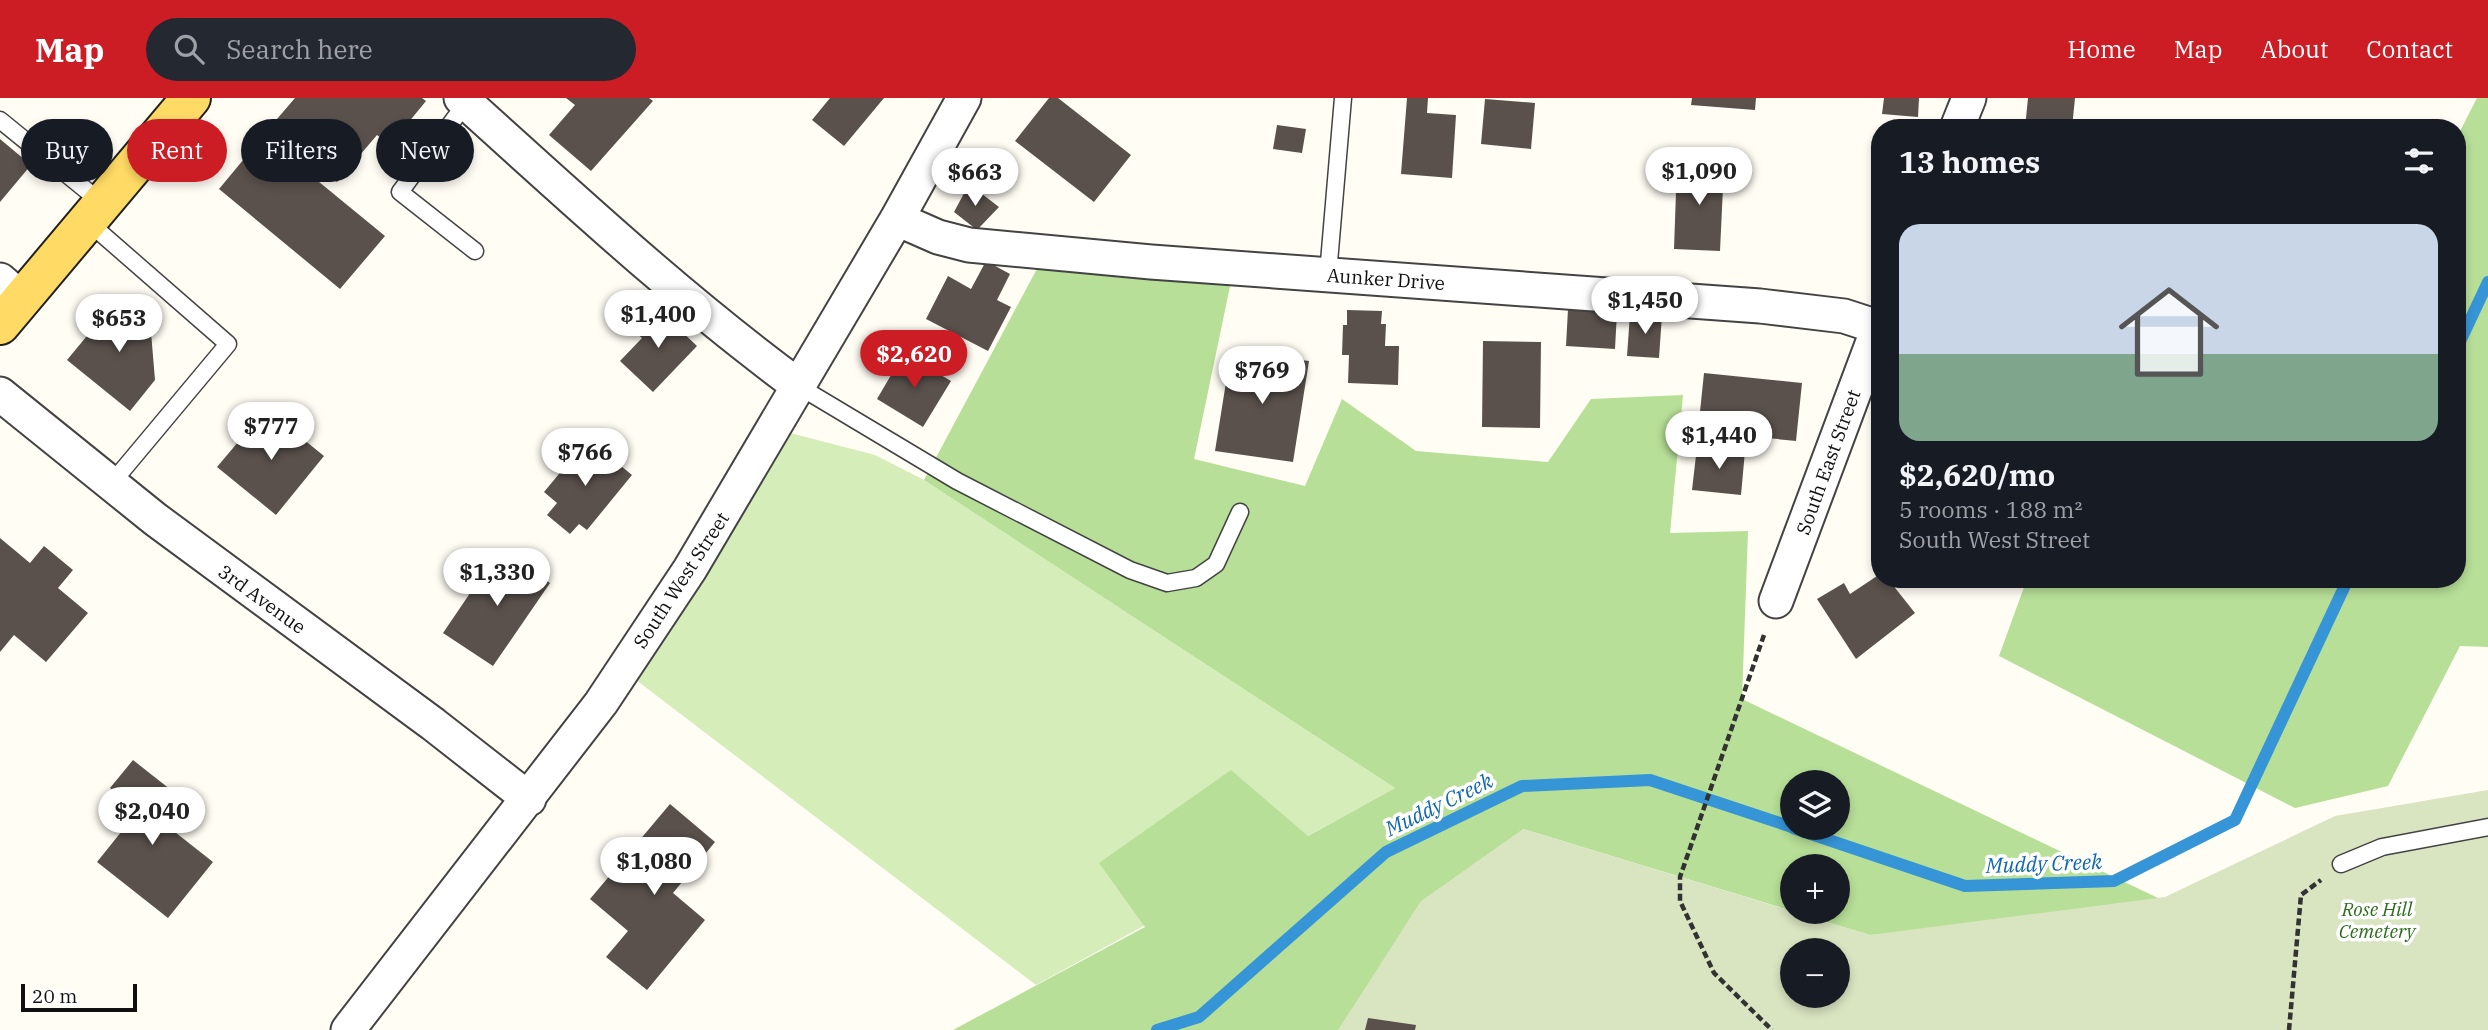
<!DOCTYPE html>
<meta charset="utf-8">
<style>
:root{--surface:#171b24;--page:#242831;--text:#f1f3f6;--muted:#9ea1a6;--accent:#cc1d24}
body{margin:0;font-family:"IBM Plex Serif",serif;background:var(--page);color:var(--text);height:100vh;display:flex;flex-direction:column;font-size:26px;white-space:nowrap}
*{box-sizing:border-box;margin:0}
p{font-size:23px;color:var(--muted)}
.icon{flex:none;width:38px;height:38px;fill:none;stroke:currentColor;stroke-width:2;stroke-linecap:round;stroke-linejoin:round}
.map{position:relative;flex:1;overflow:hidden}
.side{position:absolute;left:1871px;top:21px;width:595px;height:469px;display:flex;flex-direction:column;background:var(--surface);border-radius:28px;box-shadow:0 4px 10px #0003}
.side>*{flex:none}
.banner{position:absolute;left:21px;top:21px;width:665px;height:63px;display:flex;gap:14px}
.fabs{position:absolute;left:1780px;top:672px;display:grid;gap:14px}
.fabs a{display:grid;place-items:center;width:70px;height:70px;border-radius:50%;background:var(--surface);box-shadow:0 4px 10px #0003;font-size:35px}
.scale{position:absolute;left:21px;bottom:18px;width:116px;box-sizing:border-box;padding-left:7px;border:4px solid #101010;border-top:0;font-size:19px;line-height:24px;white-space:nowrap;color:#101010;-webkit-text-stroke:5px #fff;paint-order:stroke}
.price{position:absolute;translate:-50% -60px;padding:0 16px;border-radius:24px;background:#fff;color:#222;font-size:23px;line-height:46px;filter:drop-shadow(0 2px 4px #0008)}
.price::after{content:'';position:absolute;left:50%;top:42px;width:21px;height:16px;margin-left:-10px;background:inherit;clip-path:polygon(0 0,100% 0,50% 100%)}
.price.on{background:var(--accent);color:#fff}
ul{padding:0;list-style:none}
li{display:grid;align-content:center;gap:14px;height:371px;padding:0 28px}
li span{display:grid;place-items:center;height:217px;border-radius:21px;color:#555}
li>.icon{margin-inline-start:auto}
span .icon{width:126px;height:126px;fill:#fffc;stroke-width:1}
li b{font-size:30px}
h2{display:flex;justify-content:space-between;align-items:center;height:84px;padding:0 28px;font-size:30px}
.chip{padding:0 24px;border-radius:32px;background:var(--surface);box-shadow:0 4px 10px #0003;font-size:24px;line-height:63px}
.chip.on{background:var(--accent);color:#fff}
header{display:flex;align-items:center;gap:42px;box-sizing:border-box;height:98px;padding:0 35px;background:var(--accent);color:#fff}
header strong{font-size:33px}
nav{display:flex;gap:38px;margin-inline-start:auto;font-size:24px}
.search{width:490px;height:63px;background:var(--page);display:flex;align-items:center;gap:18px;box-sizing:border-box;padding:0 24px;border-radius:38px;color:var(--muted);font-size:26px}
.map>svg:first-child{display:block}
.green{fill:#d4edb9}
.forest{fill:#b7df97;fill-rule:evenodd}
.cemetery{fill:#d9e4c1;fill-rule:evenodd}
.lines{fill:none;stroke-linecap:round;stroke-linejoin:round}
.stream{stroke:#3695d7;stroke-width:12}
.building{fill:#5a514c}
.service-casing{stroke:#434343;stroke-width:19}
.minor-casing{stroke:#434343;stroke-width:37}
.primary-casing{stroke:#212121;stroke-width:42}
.path{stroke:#323232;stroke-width:4.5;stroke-dasharray:7 3.5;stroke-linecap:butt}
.service{stroke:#fff;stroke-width:16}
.minor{stroke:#fff;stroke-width:33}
.primary{stroke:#ffda64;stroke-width:38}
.labels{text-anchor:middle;stroke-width:7;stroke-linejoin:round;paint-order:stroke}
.street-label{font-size:19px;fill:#101010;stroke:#fff}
.park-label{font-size:19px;font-style:italic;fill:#2b6e1a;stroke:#fff}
.water-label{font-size:21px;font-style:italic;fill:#0f67ad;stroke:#fff}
</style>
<header>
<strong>Map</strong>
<div class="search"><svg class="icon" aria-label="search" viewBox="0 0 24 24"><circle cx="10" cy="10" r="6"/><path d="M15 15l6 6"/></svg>Search here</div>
<nav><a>Home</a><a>Map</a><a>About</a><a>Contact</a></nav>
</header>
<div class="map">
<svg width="2488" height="932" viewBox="0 0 2488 932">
<rect width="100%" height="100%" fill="#fffdf4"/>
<path class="green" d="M775,331L875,357L924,382L1395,690L1036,887L623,572Z"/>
<path class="forest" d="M2477,0H2488V549L2460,548L2388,688L2295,710L1999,558L2027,481H2457V39Z
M1046,154L1234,169L1194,361L1305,388L1342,301L1416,353L1548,364L1591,301L1683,297L1670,435L1748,433L1742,601L2181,811L1870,837L1793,814H1838V768H1792V813L1523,731L1341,932H953L1145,829L1099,765L1231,672L1308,738L1395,690L924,382ZM1792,684H1838V730H1792Z"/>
<path class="cemetery" d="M2488,692V932H1338L1421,803L1523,731L1870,837L2165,799L2335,718ZM1792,852H1838V898H1792Z"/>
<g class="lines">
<path class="stream" d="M2457,250L2488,184
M1793,730L1965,788L2114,783L2235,722L2348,481
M1157,932L1199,919L1386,754L1522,688L1650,682L1792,729"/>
</g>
<path class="building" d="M295,0H422L426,3L390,47L377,37L337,84L271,28Z
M566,0H649L653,3L591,73L549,37L575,7Z
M830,0H884L844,48L812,22Z
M1049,0H1058L1131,57L1094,104L1015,43Z
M1407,0H1428L1427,15L1456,17L1452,80L1401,76Z
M1692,0H1756L1755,12L1691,7Z
M1884,0H1919L1918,19L1882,16Z
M2028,0H2075L2072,30H2025Z
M1485,1L1535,5L1531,51L1481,46Z
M1277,27L1306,31L1302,55L1273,51Z
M263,38L385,138L340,191L219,91Z
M0,41L31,67L0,104Z
M1677,66L1724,68L1720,153L1674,151Z
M969,86L999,109L977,132L954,114Z
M986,163L1010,176L997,202L1011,209L988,253L926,221L948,178L971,191Z
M120,198L150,222L155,282L130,313L67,262Z
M656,209L697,248L653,294L620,263L642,240L634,233Z
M1568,211L1617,214L1615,251L1566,248Z
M1347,212L1382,213L1381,226H1386L1385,248H1399L1398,287L1348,285L1349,257H1342L1343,227H1347Z
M1630,216L1662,217L1659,260L1627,258Z
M1483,243L1541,244L1540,330L1482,329Z
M1231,253L1309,263L1293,364L1215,353Z
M904,255L951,283L923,329L877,301Z
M1704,275L1802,285L1796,343L1698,333Z
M266,311L324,358L276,417L217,369Z
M588,341L632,377L587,432L579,426L570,436L547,417L557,405L544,394Z
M1697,349L1745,353L1741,397L1692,392Z
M0,440L30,465L44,448L73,472L58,490L88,515L46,564L14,537L0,554Z
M500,451L550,485L493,568L443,535Z
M1880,476V481H1888L1915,515L1856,561L1817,501L1844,485L1850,496Z
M133,662L171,692L152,716L213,764L168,820L97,764L138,713L110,690Z
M670,706L715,744L673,795L705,822L647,892L606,859L628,833L590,801Z
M1368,920L1416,927L1415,932H1365Z"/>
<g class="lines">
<defs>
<path id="service" d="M466,5L400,94L475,153
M0,22L102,105
M87,123L228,246L111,386
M1328,176L1343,0
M800,289L957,383L1130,472L1167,485L1196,480L1216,466L1240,414
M2341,766L2382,749L2488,729"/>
<path id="minor" d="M461,0C571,99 680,201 800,289
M1957,30L1969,0
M897,121L938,139L969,147L1151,164L1760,208L1844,218L1878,229
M0,182L22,201
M0,296L155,421L433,626L529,701
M1776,503L1880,225
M348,932L601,605L690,471L897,121L964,0"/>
<path id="primary" d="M0,227L191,0"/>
</defs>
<use href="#service" class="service-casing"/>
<use href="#minor" class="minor-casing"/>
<use href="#primary" class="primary-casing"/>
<path class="path" d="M1764,537L1680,779V803L1714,875L1772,932
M2289,932L2301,797L2321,782"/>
<use href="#service" class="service"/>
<use href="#minor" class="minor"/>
<use href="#primary" class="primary"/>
</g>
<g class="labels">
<g class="street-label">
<text transform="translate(1386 181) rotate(4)" y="7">Aunker Drive</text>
<text transform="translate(1828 364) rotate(-70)" y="7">South East Street</text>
<text transform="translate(681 482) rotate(-57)" y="7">South West Street</text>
<text transform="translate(262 501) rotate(36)" y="7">3rd Avenue</text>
</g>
<g class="park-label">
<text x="2377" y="818">Rose Hill<tspan x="2377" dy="22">Cemetery</tspan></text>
</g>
<g class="water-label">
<text transform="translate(1439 707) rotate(-26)" y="7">Muddy Creek</text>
<text transform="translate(2044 766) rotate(-2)" y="7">Muddy Creek</text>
</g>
</g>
</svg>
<div class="fabs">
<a><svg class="icon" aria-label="layers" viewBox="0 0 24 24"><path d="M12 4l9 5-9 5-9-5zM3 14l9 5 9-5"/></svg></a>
<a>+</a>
<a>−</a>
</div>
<div class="scale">20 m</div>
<b class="price" style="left:1699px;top:109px">$1,090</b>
<b class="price" style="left:975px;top:110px">$663</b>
<b class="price" style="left:1645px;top:238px">$1,450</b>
<b class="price" style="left:658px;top:252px">$1,400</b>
<b class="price" style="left:119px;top:256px">$653</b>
<b class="price on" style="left:914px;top:292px">$2,620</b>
<b class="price" style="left:1262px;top:308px">$769</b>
<b class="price" style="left:271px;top:364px">$777</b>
<b class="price" style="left:1719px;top:373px">$1,440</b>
<b class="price" style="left:585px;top:390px">$766</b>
<b class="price" style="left:497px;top:510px">$1,330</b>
<b class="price" style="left:152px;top:749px">$2,040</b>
<b class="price" style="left:654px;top:799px">$1,080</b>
<div class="banner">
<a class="chip">Buy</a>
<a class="chip on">Rent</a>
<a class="chip">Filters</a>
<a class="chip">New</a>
</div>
<section class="side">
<h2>13 homes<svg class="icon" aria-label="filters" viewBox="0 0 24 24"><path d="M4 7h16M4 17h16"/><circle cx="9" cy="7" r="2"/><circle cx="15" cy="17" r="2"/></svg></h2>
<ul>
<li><span style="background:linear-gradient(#c9d6e8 60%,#7fa58c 0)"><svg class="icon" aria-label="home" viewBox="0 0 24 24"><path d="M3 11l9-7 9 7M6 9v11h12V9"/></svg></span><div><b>$2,620/mo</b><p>5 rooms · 188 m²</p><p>South West Street</p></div></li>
</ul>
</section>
</div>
